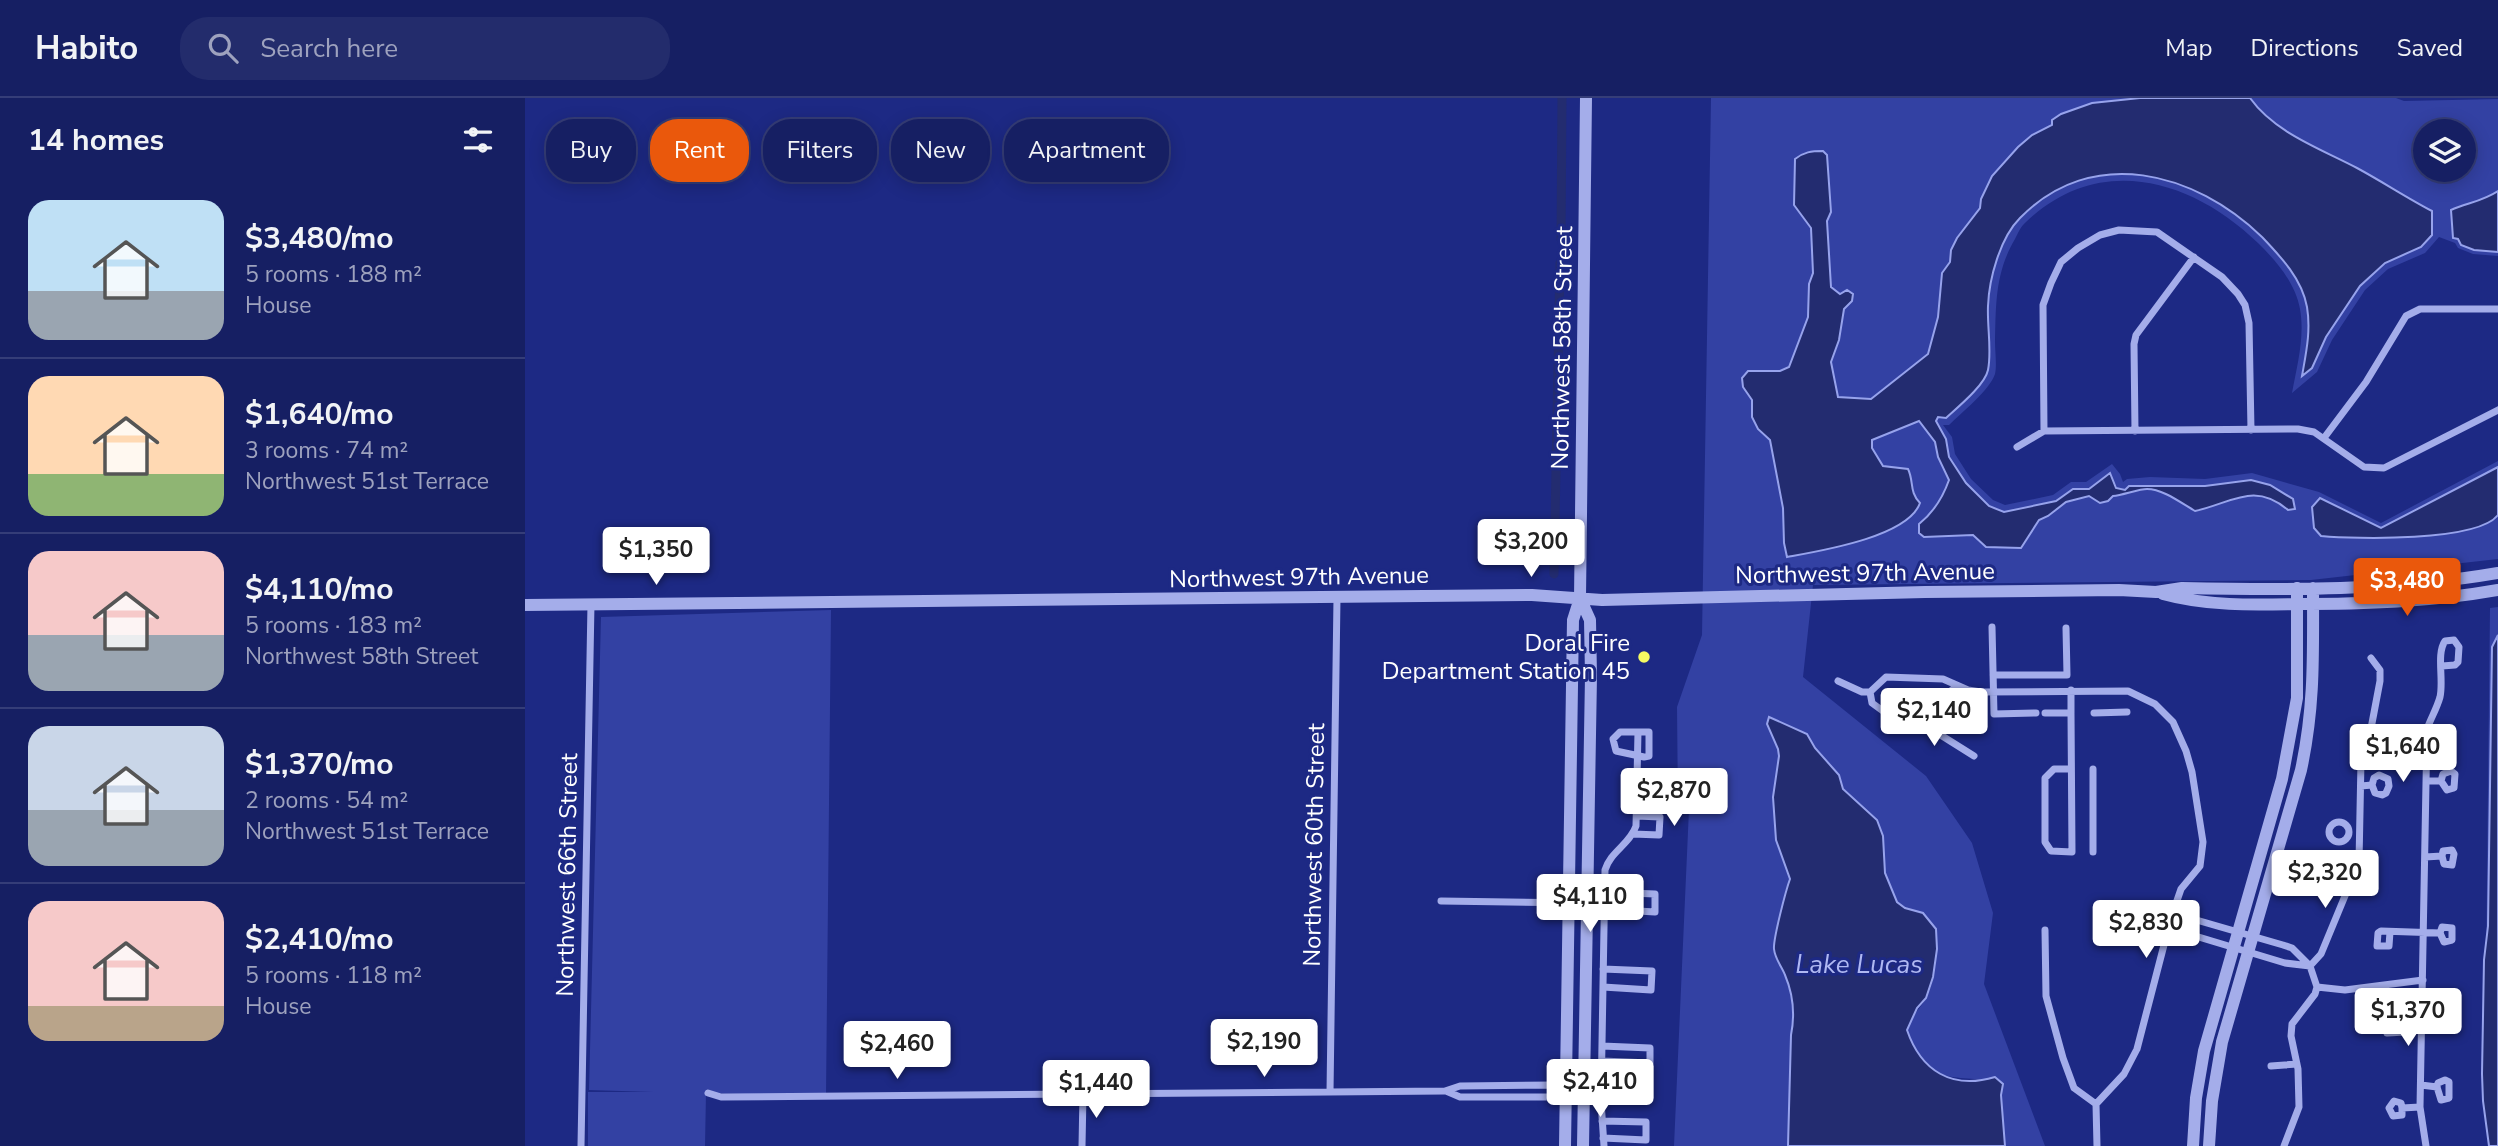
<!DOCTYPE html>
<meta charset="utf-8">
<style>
:root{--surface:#161f63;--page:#232c6c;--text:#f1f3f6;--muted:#9ea2be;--line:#353d78;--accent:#ea580c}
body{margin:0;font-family:"Nunito Sans",sans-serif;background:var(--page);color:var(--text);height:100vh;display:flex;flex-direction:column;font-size:26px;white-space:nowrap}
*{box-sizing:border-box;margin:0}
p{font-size:23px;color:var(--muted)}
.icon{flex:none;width:38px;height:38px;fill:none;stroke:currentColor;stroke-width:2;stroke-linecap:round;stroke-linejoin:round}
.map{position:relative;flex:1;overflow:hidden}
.sheet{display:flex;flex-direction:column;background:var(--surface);width:525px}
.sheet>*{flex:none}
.banner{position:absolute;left:21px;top:21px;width:665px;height:63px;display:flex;gap:14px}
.fabs{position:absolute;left:1888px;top:21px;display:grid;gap:14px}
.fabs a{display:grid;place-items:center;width:63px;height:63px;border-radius:50%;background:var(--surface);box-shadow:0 4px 18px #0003,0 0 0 2px var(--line);font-size:35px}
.price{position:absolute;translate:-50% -60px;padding:0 16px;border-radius:7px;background:#fff;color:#222;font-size:23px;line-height:46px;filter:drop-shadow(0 2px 4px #0008)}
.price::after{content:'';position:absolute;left:50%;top:42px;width:21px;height:16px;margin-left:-10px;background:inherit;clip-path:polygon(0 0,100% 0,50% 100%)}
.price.current{background:var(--accent);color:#fff}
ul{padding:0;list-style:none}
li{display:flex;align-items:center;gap:21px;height:175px;padding:0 28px}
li+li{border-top:2px solid var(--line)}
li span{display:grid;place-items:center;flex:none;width:196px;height:140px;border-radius:21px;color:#555}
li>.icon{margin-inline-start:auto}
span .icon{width:84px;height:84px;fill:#fffc;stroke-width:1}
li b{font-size:30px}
h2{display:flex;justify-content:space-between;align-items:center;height:84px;padding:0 28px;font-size:30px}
.pill{padding:0 24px;border-radius:28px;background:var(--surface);box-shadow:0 4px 18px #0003,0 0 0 2px var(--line);font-size:24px;line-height:63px}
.pill.current{background:var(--accent);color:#fff}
header{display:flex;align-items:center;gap:42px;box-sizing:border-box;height:98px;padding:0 35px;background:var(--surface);border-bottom:2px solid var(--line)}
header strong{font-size:33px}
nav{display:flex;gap:38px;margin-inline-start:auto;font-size:24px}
.search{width:490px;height:63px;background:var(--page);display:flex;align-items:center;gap:18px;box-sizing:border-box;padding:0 24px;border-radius:28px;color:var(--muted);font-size:26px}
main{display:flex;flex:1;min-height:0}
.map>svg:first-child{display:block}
.green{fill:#3341a3;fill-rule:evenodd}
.water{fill:#232c70;stroke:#97a3ec;stroke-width:2}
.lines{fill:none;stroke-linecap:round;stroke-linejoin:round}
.canal{stroke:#232c70;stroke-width:9}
.minor{stroke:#a4adea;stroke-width:7}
.tertiary{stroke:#a4adea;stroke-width:12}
.poi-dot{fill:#f5fa62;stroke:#1d2984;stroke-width:2.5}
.labels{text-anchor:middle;stroke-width:6;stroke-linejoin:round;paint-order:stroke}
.street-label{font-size:24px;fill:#fff;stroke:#1d2984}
.poi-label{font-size:24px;fill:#fff;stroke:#1d2984;text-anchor:end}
.water-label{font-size:26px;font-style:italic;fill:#afb8f2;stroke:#1d2984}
</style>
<header>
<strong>Habito</strong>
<div class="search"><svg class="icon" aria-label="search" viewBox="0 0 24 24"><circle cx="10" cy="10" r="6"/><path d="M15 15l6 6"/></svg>Search here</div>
<nav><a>Map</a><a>Directions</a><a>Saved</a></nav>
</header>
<main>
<section class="sheet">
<h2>14 homes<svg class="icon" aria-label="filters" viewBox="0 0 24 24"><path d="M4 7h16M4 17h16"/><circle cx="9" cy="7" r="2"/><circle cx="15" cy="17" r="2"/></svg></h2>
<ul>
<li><span style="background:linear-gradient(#bfe0f5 65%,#9aa5b1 0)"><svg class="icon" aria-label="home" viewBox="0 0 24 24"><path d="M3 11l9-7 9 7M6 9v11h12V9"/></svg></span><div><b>$3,480/mo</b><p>5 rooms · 188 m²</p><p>House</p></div></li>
<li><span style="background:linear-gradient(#ffd9b3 70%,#8fb573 0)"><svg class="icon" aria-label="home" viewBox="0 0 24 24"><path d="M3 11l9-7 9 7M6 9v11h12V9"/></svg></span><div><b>$1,640/mo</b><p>3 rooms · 74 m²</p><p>Northwest 51st Terrace</p></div></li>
<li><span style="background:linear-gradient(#f6c9c9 60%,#9aa5b1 0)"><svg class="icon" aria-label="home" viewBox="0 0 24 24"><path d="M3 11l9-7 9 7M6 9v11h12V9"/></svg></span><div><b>$4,110/mo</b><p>5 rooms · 183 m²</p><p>Northwest 58th Street</p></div></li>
<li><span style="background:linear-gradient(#c9d6e8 60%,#9aa5b1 0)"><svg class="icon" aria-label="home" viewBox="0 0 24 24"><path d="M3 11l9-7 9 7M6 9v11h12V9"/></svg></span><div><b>$1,370/mo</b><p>2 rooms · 54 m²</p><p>Northwest 51st Terrace</p></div></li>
<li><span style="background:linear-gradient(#f6c9c9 75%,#b9a48a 0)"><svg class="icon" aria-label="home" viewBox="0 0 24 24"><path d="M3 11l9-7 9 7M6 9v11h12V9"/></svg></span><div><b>$2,410/mo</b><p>5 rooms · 118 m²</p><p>House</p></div></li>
</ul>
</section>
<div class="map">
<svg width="1973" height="1048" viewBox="0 0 1973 1048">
<rect width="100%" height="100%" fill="#1d2984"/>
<path class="green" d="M1186,0H1871L1879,3L1973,1V158L1948,156L1933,150L1930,145L1914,139L1900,155L1863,171L1840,192L1807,242L1792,274L1767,295C1772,268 1780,239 1775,211C1770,184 1751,163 1733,145C1667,81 1574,54 1501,124C1496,128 1493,135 1490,141C1470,175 1471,206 1470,244C1470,253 1472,267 1470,276C1465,292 1436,315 1424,327H1418L1427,339L1430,356L1446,381L1468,402L1480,407L1528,397L1546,384H1561L1587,366L1595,376L1598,384L1602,381L1625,379L1680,381L1727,375L1794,394L1856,425L1973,363V461L1786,482L1288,487L1278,579L1401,678L1447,745L1468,815L1459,886L1520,1048H1480L1475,997L1478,986C1430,973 1404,994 1382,932C1387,915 1396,911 1402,898C1412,877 1412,853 1410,831L1388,812L1379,810L1372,804L1360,775L1352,722L1318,691L1314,677L1290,650L1282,636L1244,619L1242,626L1253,651L1254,658L1248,699L1251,742L1265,781L1260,794L1258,810L1250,836L1268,907L1269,921L1266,937L1263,1048H1149L1164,711L1153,710L1152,609L1177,537ZM1900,33H1939V72H1900Z
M1973,509V1048L1961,876L1965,510Z
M306,512L301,998L181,995L180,1048H63V994H128L64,992L76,519Z"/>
<path class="water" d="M1615,0H1725C1750,35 1796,51 1832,70C1858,84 1882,100 1907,113V137L1896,149L1860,165L1835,188L1801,239L1787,270L1777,278C1781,255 1786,233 1782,209C1777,181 1756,159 1737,139C1670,74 1567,46 1495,120C1475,140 1464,181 1463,208C1462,229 1467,252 1463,272C1460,287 1433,309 1421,320L1413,319L1411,323L1421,341L1424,359L1441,385L1464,408L1479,414L1531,403L1548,391H1564L1585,375L1591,390L1600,392L1604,388H1680L1726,382L1745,387L1768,401L1770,411L1763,412C1729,383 1707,405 1670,413C1656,405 1638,391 1622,391C1614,391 1598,397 1588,398L1583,403L1575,405L1564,398L1541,404L1523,418L1514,422L1496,450L1461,449L1448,437L1399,439L1394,435V426C1409,414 1418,399 1424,382L1413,359L1410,344L1394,323L1347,342V350L1358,368L1383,371C1389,383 1384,394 1395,405C1383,439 1295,453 1262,459L1259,445L1258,410L1245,342L1233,331L1227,319V302L1218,289L1217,280L1223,273H1255L1264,269L1283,219L1284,186L1288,175L1286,130L1269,107L1270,61C1279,54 1286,53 1298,53L1302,57L1306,114L1302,123L1306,189L1315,196L1322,192L1328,196L1327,203L1319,211L1314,242L1306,264L1313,299L1346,301L1403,256L1413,219L1417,175L1425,164L1426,152L1432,140L1455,110L1456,101L1467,78L1493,49L1507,37L1527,27V22L1536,16L1567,5Z
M1973,93V154L1949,152L1936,147L1933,141L1928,140L1926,112C1942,105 1958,103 1973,93Z
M1973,369V417C1952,444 1830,441 1796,438L1789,430L1787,409L1795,400L1856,430Z
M1973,537V1048H1964L1958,1003L1957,976L1959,862L1963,828L1967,549Z
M1244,619L1282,636L1290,650L1314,677L1318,691L1352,722L1358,738L1360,775L1372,804L1380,810L1398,815L1411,831L1412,851L1408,879L1401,900L1392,910L1382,932C1396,973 1427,992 1470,979L1478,986L1476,997L1480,1048H1263L1266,937C1270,917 1268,896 1260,877C1257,869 1250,861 1249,851C1248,841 1261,792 1265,781L1251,742L1248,699L1254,658L1253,651L1242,626Z"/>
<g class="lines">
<path class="canal" d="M1036,141L1037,0
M1029,476L1035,165"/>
<path class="minor" d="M1519,333L1518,207L1526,185L1536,164L1553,150L1575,137L1594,132L1632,134L1697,179L1713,196L1720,207L1724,225L1726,332
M1610,333L1609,246L1611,237L1669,159
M1799,340L1841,284L1881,218L1895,211H1973
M1492,349L1519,333L1773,331L1789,334L1839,369L1859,370L1973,312
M1467,529L1469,616L1511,615
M1468,577H1542L1541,530
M1313,583L1337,594H1345L1347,605L1362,616L1433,618L1448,607L1456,594
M1345,594L1361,579L1418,581L1443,592L1456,594L1603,593L1630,606L1648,624L1661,653L1667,674L1678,744L1675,768L1656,791L1646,820L1612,951L1599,976L1571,1006L1572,1048
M1363,600H1417L1432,588
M1520,615H1546L1547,754L1526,753L1520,744V680L1529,671H1546
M1546,615V592
M1569,615L1602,614
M1417,618L1414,636L1449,658
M1095,634H1124V658L1119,659L1091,653L1088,641Z
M1844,641L1902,643
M1568,671V754
M1901,683H1916L1918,676L1926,673L1930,676L1929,690L1922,692L1916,683
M1836,688L1847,687L1850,695L1857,697L1861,695L1864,688L1863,681L1854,677L1849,680L1847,687
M1804 734a10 10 0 1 1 20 0a10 10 0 1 1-20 0Z
M1108,736L1134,737L1135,719L1112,718
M1900,759L1917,758L1918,753L1927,752L1929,756L1927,767L1919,766L1917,758
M916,803L1061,805
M1079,811L1130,814V796L1080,794
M1646,820L1657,834L1760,865L1785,868
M1646,820L1661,819L1758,847L1767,850L1785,868
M1520,832L1521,898L1538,960L1549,990L1571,1006
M1865,834L1864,848H1852L1853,835L1856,833L1915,835L1917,829L1927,830V842L1919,844L1915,835
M1078,889L1126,892L1127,873L1078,871
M1792,889L1820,892L1898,882
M1897,913H1914L1916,906H1925V919L1922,921L1915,920L1914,913
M1862,935L1881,934L1897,929
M1077,963L1125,965V950L1077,948
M1746,968L1772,966
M1896,987L1912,989L1913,985L1920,982L1924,984V1000L1916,1002L1912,989
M921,993L935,999H1028L1040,993H1059
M805,994L812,500
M183,995L196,999L920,993L935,988L1029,987L1040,993
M1877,1010V1017L1868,1018L1864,1010L1869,1003L1876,1005L1877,1010L1895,1009
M1077,1023L1121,1024V1042L1078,1040
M56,1048L66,506
M557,1048L558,996
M1079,1048L1076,1003L1080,772C1085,754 1105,746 1111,728L1113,634
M1759,1048L1774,1009L1773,971L1766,938L1767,926L1790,896L1792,889L1785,868L1796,856L1834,764L1836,663L1844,641L1855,583V572L1846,560
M1901,1048L1895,1009L1902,631C1906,620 1912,610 1915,599C1919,582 1911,556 1920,543L1929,542L1934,549L1933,564L1930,567L1917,568"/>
<path class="tertiary" d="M1638,496C1681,508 1727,507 1771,506C1839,506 1906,504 1973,492
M1055,500L1065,522L1066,578L1058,1048
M0,507L1007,497L1077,502L1400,494L1594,492L1631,494L1657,490C1763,492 1869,493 1973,475
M1040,1048L1048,522L1055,500L1061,0
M1668,1048L1671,1000L1679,953L1757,681L1772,600V490
M1684,1048L1687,1003L1697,944L1776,672C1790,607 1788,555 1788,490"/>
</g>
<circle class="poi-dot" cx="1119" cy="559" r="7"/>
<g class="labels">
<g class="street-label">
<text transform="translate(1037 250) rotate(-89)" y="8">Northwest 58th Street</text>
<text transform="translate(1340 475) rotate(-1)" y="8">Northwest 97th Avenue</text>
<text transform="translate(774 479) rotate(-1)" y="8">Northwest 97th Avenue</text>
<text transform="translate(789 747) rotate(-89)" y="8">Northwest 60th Street</text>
<text transform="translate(42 777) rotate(-89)" y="8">Northwest 66th Street</text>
</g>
<g class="poi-label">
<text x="1105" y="553">Doral Fire<tspan x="1105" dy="28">Department Station 45</tspan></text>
</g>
<g class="water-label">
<text x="1334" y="875">Lake Lucas</text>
</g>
</g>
</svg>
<div class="fabs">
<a><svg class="icon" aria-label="layers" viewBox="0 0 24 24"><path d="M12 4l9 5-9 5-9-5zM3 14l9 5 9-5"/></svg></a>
</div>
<b class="price" style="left:1006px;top:481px">$3,200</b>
<b class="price" style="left:131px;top:489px">$1,350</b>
<b class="price current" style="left:1882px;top:520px">$3,480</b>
<b class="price" style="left:1409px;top:650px">$2,140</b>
<b class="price" style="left:1878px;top:686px">$1,640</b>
<b class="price" style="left:1149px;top:730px">$2,870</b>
<b class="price" style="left:1800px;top:812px">$2,320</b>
<b class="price" style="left:1065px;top:836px">$4,110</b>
<b class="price" style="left:1621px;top:862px">$2,830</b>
<b class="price" style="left:1883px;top:950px">$1,370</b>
<b class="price" style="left:739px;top:981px">$2,190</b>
<b class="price" style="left:372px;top:983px">$2,460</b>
<b class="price" style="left:1075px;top:1021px">$2,410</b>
<b class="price" style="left:571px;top:1022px">$1,440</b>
<div class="banner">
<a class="pill">Buy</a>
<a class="pill current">Rent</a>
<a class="pill">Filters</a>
<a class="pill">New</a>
<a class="pill">Apartment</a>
</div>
</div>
</main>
